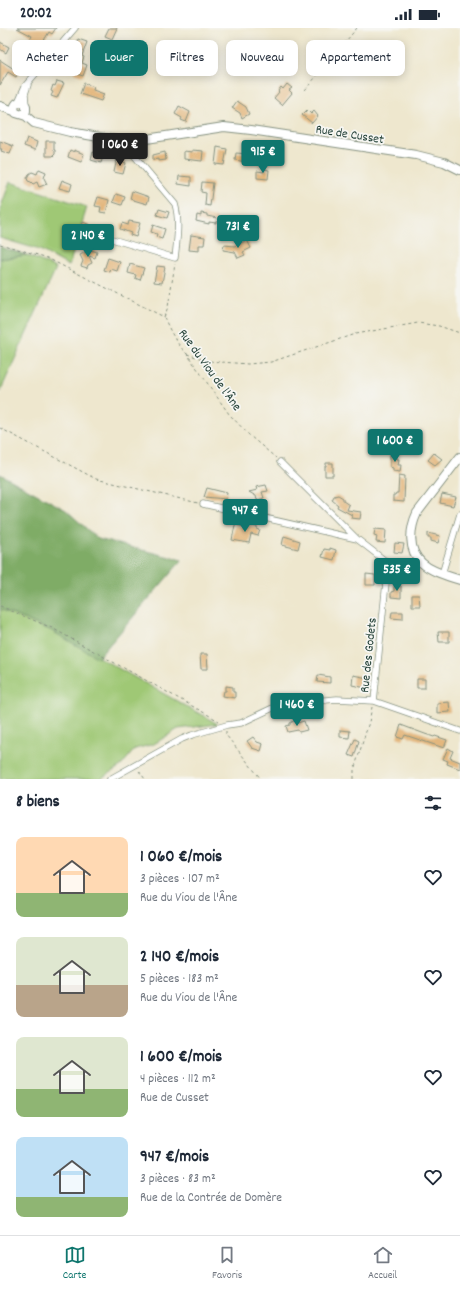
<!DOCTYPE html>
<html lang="fr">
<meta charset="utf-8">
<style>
:root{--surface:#fff;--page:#f2f2f3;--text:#1f2937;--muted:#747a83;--line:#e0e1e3;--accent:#0f766e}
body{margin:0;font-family:Dekko,sans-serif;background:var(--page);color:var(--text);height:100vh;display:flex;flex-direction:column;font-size:15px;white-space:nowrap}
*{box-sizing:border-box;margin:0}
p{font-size:13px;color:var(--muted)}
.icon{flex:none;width:22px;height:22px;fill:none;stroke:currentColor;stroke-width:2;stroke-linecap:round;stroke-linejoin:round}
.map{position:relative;height:751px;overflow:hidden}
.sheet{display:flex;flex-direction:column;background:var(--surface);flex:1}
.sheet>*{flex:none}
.top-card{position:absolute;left:12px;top:12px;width:436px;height:36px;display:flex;gap:8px}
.price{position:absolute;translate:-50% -34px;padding:0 9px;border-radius:4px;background:var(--accent);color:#fff;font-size:13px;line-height:26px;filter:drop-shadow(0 1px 2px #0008)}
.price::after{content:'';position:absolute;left:50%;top:24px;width:12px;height:9px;margin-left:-6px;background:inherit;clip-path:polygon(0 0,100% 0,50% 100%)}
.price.selected{background:#222;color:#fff}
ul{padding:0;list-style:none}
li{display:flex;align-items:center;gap:12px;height:100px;padding:0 16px}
li span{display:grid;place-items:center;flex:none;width:112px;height:80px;border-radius:8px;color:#555}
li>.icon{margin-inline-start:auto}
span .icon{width:48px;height:48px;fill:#fffc;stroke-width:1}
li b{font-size:17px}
h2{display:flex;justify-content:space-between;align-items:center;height:48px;padding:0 16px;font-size:17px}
.pill{padding:0 14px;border-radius:8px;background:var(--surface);box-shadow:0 2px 10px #0003;font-size:14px;line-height:36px}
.pill.selected{background:var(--accent);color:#fff}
.status{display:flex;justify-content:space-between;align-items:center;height:28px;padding:0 20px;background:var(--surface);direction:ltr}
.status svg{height:11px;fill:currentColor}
.tabs{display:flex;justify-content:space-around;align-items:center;height:56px;border-top:1px solid var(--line);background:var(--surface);font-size:11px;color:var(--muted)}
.tabs a{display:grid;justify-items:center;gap:2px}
.tabs .selected{color:var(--accent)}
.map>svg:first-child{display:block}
.green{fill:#9fc874;stroke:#5f8254}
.forest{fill:#7fac66;stroke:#4f744d}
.building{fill:#e3b77e}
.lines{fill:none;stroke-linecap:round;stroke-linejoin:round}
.street-casing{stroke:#869281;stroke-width:7}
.secondary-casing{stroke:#869281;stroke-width:10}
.path{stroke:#869281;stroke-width:1;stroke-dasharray:3 3;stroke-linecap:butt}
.street{stroke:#fff;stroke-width:5.5}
.secondary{stroke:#fff;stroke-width:8}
.labels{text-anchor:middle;stroke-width:3.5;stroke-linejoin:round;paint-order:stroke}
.street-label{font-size:13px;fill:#1f3d34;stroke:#f6f6f2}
</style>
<div class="status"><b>20:02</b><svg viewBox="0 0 49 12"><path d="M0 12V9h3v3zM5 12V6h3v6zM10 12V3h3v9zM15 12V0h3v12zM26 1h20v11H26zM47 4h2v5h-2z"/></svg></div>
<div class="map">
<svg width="460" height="751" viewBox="0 0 460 751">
<rect width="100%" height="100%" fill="#f6f6f2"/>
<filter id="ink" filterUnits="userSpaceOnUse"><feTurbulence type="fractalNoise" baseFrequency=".025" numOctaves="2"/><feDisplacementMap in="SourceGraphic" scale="8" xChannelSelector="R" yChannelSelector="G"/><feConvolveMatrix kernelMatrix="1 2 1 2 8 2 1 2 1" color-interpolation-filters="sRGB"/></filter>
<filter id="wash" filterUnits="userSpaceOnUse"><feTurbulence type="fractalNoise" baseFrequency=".012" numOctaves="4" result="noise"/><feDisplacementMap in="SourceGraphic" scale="16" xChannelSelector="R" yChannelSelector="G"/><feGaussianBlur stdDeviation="0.9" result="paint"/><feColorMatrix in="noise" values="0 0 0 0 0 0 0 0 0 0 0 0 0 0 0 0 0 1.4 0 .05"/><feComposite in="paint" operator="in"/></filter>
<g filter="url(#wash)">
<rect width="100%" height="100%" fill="#eee7ce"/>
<path class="green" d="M10,154L87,179L69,238L40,222L0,210V181Z
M27,227L56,240L0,364V231Z
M0,581L52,603L218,696L178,701L154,716L135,721L121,738L100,751H0Z"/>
<path class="forest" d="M0,219L27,227L0,231Z
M0,446L66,482L98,511L182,532L98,630L52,603L0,581Z"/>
<g id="blocks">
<path class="building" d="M17,0H56L52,6L49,4L40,19L37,17L27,34L20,30L32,8Z
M109,0H117L112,11L105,8Z
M78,11L87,14L82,28L84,29L82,35L87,37L83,48L74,45L77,34H75L79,21L75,20Z
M0,14L9,19L6,25L0,21Z
M0,32L14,41L15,38L21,41L16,49L8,44L0,57Z
M57,53L64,55L57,70L51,68L53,64L51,63L53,57L55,58Z
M84,55L94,59L93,62L104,66L101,73L80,66Z
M287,56L292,60L289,62L292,65L282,77L274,70L279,64L278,63L281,59L283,61Z
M237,73L246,79L249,86L242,90L240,85L232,80Z
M179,78L190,84L186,94L181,92L182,90L175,86Z
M307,82L311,86L314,83L318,88L312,95L302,87Z
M27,110L37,114L35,122L24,118Z
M0,113L13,118L10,126L1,123L2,121H0Z
M46,113H54V122H55V126L53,128H46Z
M217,119L227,121L224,137L215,136Z
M70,122L74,124V122L84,126L81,134L68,129Z
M192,122L203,123L202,133L184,131V123L192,124Z
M93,124L103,128L101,135L91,132Z
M165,124L166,132L158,133V131L153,132V127Z
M236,125L247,126L246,134L235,132Z
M117,131L126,135L123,146L114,144Z
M39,141L46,144L44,150L47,156L39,159L37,154L33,156L31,154L28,153L27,150L29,146L32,144L37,146Z
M264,141L269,142L268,151L257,150V143L264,144Z
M179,148L191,149V158L178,156Z
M62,152L72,156L70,163L59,160Z
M202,154L213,155L210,178L205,177L206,165L201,164Z
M132,163L149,169L147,176L130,171Z
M116,166L125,169L122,177L113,174Z
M98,169L109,172L106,185L100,184L101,179L95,178Z
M159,181L169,184L167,190L157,187Z
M201,185L207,186V188L217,190L216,195L209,194V196L196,193L197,187L201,188Z
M233,191L244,193L243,200L232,199Z
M129,193L140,195L136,209L130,207L131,205L120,201L122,195L128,197Z
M83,194L90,197L88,205L80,203Z
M153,197L165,201L162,211L156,209L157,206L151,204Z
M191,207L205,209L204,217H199V223L189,222Z
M247,212L251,220L243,224L245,227L238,230L235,224L223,222L224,217L235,218Z
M87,221L97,224L95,230L89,228L92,235L88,237L87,240L81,238L83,233L80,227L86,224Z
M108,230L120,234L117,243L111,241L110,244L104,242Z
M130,236L144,240L140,252L135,250L136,247L128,245Z
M157,238L165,239L162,255L154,254Z
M396,425L397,431H399L398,437H401L400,444L393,443V440L390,439V427Z
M434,425L442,431L435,437L428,432Z
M326,435H333V448H325V438H326Z
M399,447L405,448L404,474L393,473V467H395L396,465H398Z
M266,457L268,463L262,464L264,470L257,472L256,468L249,464L257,462L256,459Z
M207,460L227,465L226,471L204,469Z
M442,466L456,469L453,478L440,475Z
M338,467L343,470V473L349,477L347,482L361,484L360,491L351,490L352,487L337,479L338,477L332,472L334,468Z
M235,497L245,499L246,497L257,499V501L260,502L258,508L251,506L249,515L232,512Z
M375,501L386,502L385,515L376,514L377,508L374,507Z
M428,505L440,508L438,515L431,513V510H428Z
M284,508L300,513L298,521L282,517Z
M395,515L404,516L402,525L394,524Z
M330,520L336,522L334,532L322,529L324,521L330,522Z
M366,546L375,547V557H366Z
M394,558H401V570L391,569V564L394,563Z
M412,567H419L420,578H412Z
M392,584H403V591L391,590Z
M438,604H449V614H439Z
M200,626H207L208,641H201Z
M318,647L330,649V655L317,654Z
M353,647L368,650L366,660L352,657Z
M417,651H425V660H417Z
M226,658L233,659V664H235V670L223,668L224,663H226Z
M449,674L450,684L437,685V675Z
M296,692L297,695L304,693L307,702L299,704L298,702L288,704L286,698L290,697V695Z
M401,697L425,706L434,709L435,708L447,712L444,720L405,707L403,711L397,709Z
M340,702L350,703L349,710L340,709Z
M253,709L257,714L263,716L261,723L252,720L247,713Z
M355,711L359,713L354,729L348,727Z
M448,720L453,723L450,730L460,734V741L447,736L448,733L443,731Z"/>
</g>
</g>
<g filter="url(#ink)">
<use href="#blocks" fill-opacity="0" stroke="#869281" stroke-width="1"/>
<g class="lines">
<defs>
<path id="street" d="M18,74L25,58L75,0
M26,78L25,66L28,57
M112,211L175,230C177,212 180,193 175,176L122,113
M280,434L357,511
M203,476L357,511L388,535H422
M442,546L460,486
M374,673L388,535
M110,751L182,711L192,707L227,697L241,695L277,678L291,675L337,671L374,673L460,703"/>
<path id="secondary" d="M0,78L14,83
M23,86L26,83V78L23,74C16,73 12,79 16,85L26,88L34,95L70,104L122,113L140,112L224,99L251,102L416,127L444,134L460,142
M460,429L417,485C410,500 407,522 422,535C432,544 448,548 460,552"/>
</defs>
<use href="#street" class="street-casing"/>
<use href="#secondary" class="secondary-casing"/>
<path class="path" d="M305,62L357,0
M0,216L45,229L164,289C170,303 176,315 187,326L229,386L250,408L276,430
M164,289L168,279L175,236
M187,326L208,333L248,336L271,334L355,306L418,295L439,298L460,305
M0,400L96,451L198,475
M0,578L52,600L219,693
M226,703V707L261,751
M139,743L145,751
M354,751V742L369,694L372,679"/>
<use href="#street" class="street"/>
<use href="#secondary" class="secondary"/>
</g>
</g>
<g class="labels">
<g class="street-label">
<text transform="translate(350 105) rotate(9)" y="5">Rue de Cusset</text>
<text transform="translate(211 341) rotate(54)" y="5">Rue du Viou de l'Âne</text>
<text transform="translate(367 627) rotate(-84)" y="5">Rue des Godets</text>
</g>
</g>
</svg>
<b class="price selected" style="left:120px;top:139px">1 060 €</b>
<b class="price" style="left:263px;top:146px">915 €</b>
<b class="price" style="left:238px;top:221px">731 €</b>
<b class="price" style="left:88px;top:230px">2 140 €</b>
<b class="price" style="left:395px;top:435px">1 600 €</b>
<b class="price" style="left:245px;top:505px">947 €</b>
<b class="price" style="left:397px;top:564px">535 €</b>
<b class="price" style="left:297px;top:699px">1 460 €</b>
<div class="top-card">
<a class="pill">Acheter</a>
<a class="pill selected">Louer</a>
<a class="pill">Filtres</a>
<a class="pill">Nouveau</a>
<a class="pill">Appartement</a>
</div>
</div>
<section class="sheet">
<h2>8 biens<svg class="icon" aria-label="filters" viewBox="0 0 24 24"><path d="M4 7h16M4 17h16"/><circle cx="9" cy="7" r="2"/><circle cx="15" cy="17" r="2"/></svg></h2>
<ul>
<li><span style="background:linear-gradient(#ffd9b3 70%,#8fb573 0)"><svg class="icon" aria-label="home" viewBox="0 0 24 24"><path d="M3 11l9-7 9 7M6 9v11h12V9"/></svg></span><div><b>1 060 €/mois</b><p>3 pièces · 107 m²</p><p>Rue du Viou de l'Âne</p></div><svg class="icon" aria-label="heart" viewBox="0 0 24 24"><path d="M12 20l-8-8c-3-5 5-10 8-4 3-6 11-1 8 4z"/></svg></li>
<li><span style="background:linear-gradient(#dfe7d0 60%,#b9a48a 0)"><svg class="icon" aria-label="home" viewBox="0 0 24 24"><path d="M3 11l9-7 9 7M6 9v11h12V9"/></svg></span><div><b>2 140 €/mois</b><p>5 pièces · 183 m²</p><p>Rue du Viou de l'Âne</p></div><svg class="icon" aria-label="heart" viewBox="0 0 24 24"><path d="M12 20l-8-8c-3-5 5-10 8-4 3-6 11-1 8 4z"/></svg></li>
<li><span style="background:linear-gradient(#dfe7d0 65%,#8fb573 0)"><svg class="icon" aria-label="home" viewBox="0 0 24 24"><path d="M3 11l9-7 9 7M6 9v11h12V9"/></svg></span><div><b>1 600 €/mois</b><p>4 pièces · 112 m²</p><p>Rue de Cusset</p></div><svg class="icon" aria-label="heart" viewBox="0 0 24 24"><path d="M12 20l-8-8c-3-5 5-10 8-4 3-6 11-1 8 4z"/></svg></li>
<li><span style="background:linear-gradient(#bfe0f5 75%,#8fb573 0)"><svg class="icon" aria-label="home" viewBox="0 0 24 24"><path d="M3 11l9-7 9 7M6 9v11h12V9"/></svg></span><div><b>947 €/mois</b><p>3 pièces · 83 m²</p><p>Rue de la Contrée de Domère</p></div><svg class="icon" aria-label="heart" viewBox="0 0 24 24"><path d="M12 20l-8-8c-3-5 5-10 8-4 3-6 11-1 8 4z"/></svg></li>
</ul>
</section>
<nav class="tabs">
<a class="selected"><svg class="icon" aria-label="map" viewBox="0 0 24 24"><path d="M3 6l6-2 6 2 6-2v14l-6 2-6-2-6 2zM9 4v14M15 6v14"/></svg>Carte</a>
<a><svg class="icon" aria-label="saved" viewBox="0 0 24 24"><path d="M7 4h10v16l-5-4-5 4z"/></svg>Favoris</a>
<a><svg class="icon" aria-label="home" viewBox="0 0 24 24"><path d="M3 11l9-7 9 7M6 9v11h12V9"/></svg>Accueil</a>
</nav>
